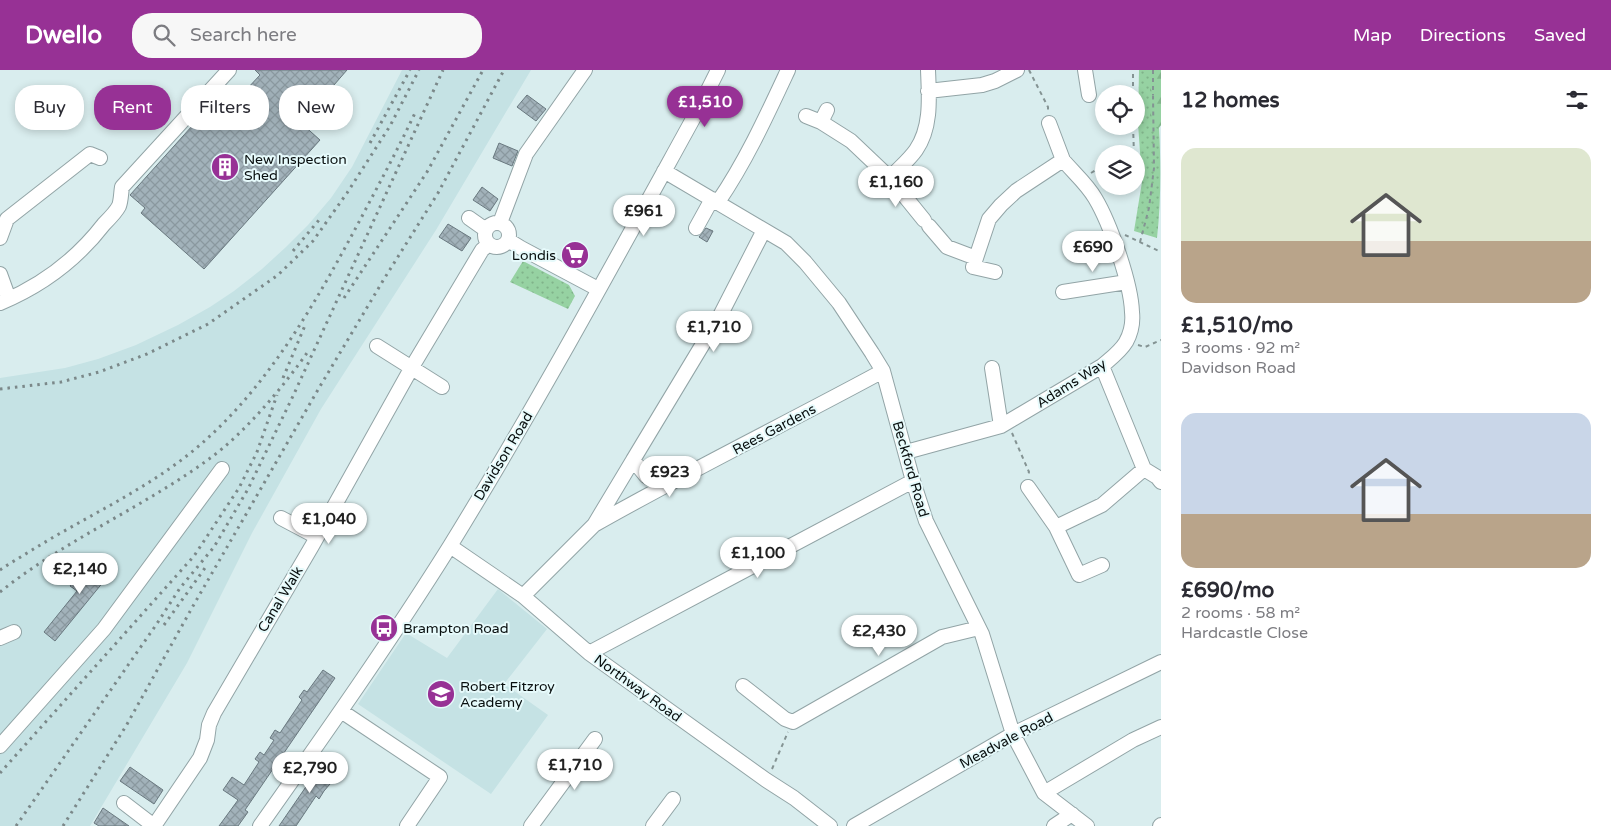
<!DOCTYPE html>
<meta charset="utf-8">
<style>
:root{--surface:#fff;--page:#f7f7f7;--text:#2b2b33;--muted:#7c7c81;--accent:#973195}
body{margin:0;font-family:"Varela Round",sans-serif;background:var(--page);color:var(--text);height:100vh;display:flex;flex-direction:column;font-size:19px;white-space:nowrap}
*{box-sizing:border-box;margin:0}
p{font-size:16px;color:var(--muted)}
.icon{flex:none;width:28px;height:28px;fill:none;stroke:currentColor;stroke-width:2;stroke-linecap:round;stroke-linejoin:round}
.map{position:relative;flex:1;overflow:hidden}
.side{display:flex;flex-direction:column;background:var(--surface);width:450px}
.side>*{flex:none}
.hud{position:absolute;left:15px;top:15px;width:475px;height:45px;display:flex;gap:10px}
.fabs{position:absolute;left:1095px;top:15px;display:grid;gap:10px}
.fabs a{display:grid;place-items:center;width:50px;height:50px;border-radius:50%;background:var(--surface);box-shadow:0 2px 8px #0003;font-size:25px}
.price{position:absolute;translate:-50% -42px;padding:0 11px;border-radius:18px;background:#fff;color:#222;font-size:16px;line-height:32px;filter:drop-shadow(0 1px 2px #0008)}
.price::after{content:'';position:absolute;left:50%;top:30px;width:15px;height:11px;margin-left:-8px;background:inherit;clip-path:polygon(0 0,100% 0,50% 100%)}
.price.current{background:var(--accent);color:#fff}
ul{padding:0;list-style:none}
li{display:grid;align-content:center;gap:10px;height:265px;padding:0 20px}
li span{display:grid;place-items:center;height:155px;border-radius:15px;color:#555}
li>.icon{margin-inline-start:auto}
span .icon{width:90px;height:90px;fill:#fffc;stroke-width:1}
li b{font-size:21px}
h2{display:flex;justify-content:space-between;align-items:center;height:60px;padding:0 20px;font-size:21px}
.tag{padding:0 18px;border-radius:20px;background:var(--surface);box-shadow:0 2px 8px #0003;font-size:18px;line-height:45px}
.tag.current{background:var(--accent);color:#fff}
header{display:flex;align-items:center;gap:30px;box-sizing:border-box;height:70px;padding:0 25px;background:var(--accent);color:#fff}
header strong{font-size:24px}
nav{display:flex;gap:28px;margin-inline-start:auto;font-size:18px}
.search{width:350px;height:45px;background:var(--page);display:flex;align-items:center;gap:12px;box-sizing:border-box;padding:0 18px;border-radius:20px;color:var(--muted);font-size:19px}
main{display:flex;flex:1;min-height:0}
.map>svg:first-child{display:block}
.built{fill:#c5e2e4}
.grass{fill:url(#grass-dots)}
.forest{fill:url(#forest-firs)}
.building{fill:url(#building-cross-hatch);stroke:#69787f}
.lines{fill:none;stroke-linecap:round;stroke-linejoin:round}
.minor-casing{stroke:#92a4a6;stroke-width:16}
.path{stroke:#849393;stroke-width:2;stroke-dasharray:4 4;stroke-linecap:butt}
.minor{stroke:#fff;stroke-width:14}
.rail{stroke:#7b8889;stroke-width:3;stroke-dasharray:2.5 5;stroke-linecap:butt}
.labels{text-anchor:middle;stroke-width:4;stroke-linejoin:round;paint-order:stroke}
.poi-label{font-size:14px;fill:#080e0e;stroke:#e6fafb;text-anchor:start}
.street-label{font-size:14px;fill:#080e0e;stroke:#e6fafb}
</style>
<header>
<strong>Dwello</strong>
<div class="search"><svg class="icon" aria-label="search" viewBox="0 0 24 24"><circle cx="10" cy="10" r="6"/><path d="M15 15l6 6"/></svg>Search here</div>
<nav><a>Map</a><a>Directions</a><a>Saved</a></nav>
</header>
<main>
<div class="map">
<svg width="1161" height="756" viewBox="0 0 1161 756">
<defs>
<pattern id="grass-dots" width="8" height="8" patternUnits="userSpaceOnUse" patternTransform="scale(1.25)"><rect width="8" height="8" fill="#96d2a2"/><path d="M2 2h.1M6 6h.1" fill="none" stroke="#80b38a" stroke-width="1.8" stroke-linecap="round"/></pattern>
<pattern id="forest-firs" width="22" height="20" patternUnits="userSpaceOnUse" patternTransform="scale(1.25)"><rect width="22" height="20" fill="#96d2a2"/><path d="M5 1l3.5 6h-7zM16 11l3.5 6h-7z" fill="#80b38a"/></pattern>
<pattern id="building-cross-hatch" width="8" height="8" patternUnits="userSpaceOnUse" patternTransform="scale(1.25)"><rect width="8" height="8" fill="#a2b2ba"/><path d="M0 0l8 8M0 8l8-8" fill="none" stroke="#8a989f"/></pattern>
</defs>
<rect width="100%" height="100%" fill="#d9edee"/>
<path class="built" d="M402,0H531L436,160L321,339L252,463L187,593L90,756H0V308L65,298L98,289L136,275L178,255L210,237L234,221L262,199L286,177L308,155L331,128L352,97Z
M498,519L547,559L504,614L548,645L491,724L358,634L406,563L447,588Z"/>
<path class="grass" d="M1139,0H1161V55L1159,58C1161,93 1161,133 1157,168L1134,161L1142,112L1138,53Z
M523,191L569,215L575,226L568,239L510,212Z"/>
<path class="forest" d="M1150,0H1161V55L1159,57L1150,56Z"/>
<path class="building" d="M255,0H347L301,53L320,70L204,199L141,143L145,138L130,125L228,16L235,22L242,16L246,20L260,5Z
M527,25L546,39L536,51L517,37Z
M499,73L518,81L512,96L493,88Z
M482,117L498,129L490,141L473,130Z
M448,154L471,168L462,181L439,167Z
M706,158L713,161L707,172L699,167Z
M571,173L586,181L579,195L564,187Z
M95,485L113,500L55,571L44,562L77,521L70,516Z
M323,600L335,608L245,740L248,742L238,756H219L238,730L223,720L232,707L244,715L259,692L255,689L260,682L264,685L274,670L270,668L275,660L280,663L302,630L299,627L304,620L307,622Z
M325,689L337,697L327,712L330,714L324,721L319,729L316,726L296,756H279Z
M130,697L163,720L154,734L120,711Z
M103,738L129,756H99L94,753Z"/>
<g class="lines">
<defs>
<path id="minor" d="M1085,0L1089,25
M928,21L982,15L995,11L1017,0
M827,40L821,52L851,71L890,108C898,99 909,90 916,80C932,57 929,26 928,0
M806,46L821,52
M1049,53L1063,90
M664,101L786,173L805,192L839,233L872,283L883,301L913,411L926,451L982,564L1013,664L1044,723L1087,756
M890,108L924,150
M718,132C746,91 767,45 788,0
M469,148L486,160
M485 165a12 12 0 1 1 24 0a12 12 0 1 1-24 0Z
M500,153L526,84L585,0
M696,158L712,129
M0,168L7,149L90,84L100,88
M508,170L521,178L598,219
M976,188L973,197L995,202
M0,204L9,229
M1063,222L1127,212
M0,233C41,216 77,189 104,154C109,149 116,142 119,136C121,131 121,123 122,117L229,0
M377,276L442,317
M1102,296L1144,399L1157,407L1161,412
M992,298L1001,356
M906,382L1001,356L1102,296C1110,289 1120,282 1126,272C1131,263 1133,251 1132,242C1131,213 1110,153 1095,128C1087,114 1073,102 1063,90L1016,121L1001,135L989,149L976,188L947,177L929,156
M633,390L721,244L764,160
M664,416L646,406L633,390L594,455C689,401 787,353 883,301
M1028,417L1056,457
M281,448L317,467
M450,476L523,526L589,583L766,710L794,728L830,756
M1102,495L1079,505L1056,457L1102,435L1144,399
M523,526L594,455
M0,568L14,562
M589,583L913,411
M743,616L785,649L793,652L942,567L979,558
M341,641L440,707L407,756
M0,676L104,559L222,399
M1044,723L1133,670L1161,657
M124,733L154,756
M154,756L200,688L207,670L209,655L214,643L312,476L412,297L482,180L489,174
M260,756C325,664 390,572 450,476C538,333 618,185 699,38L718,0
M531,756L595,669
M653,756L673,729
M854,756L1013,664L1161,592
M1054,756L1072,744
M1160,756L1161,755"/>
</defs>
<use href="#minor" class="minor-casing"/>
<path class="path" d="M1029,0L1048,37V41
M1153,0V25
M1133,24V0
M1133,56L1134,84
M1091,103L1096,100H1104
M1125,165L1161,182
M1140,172L1149,138L1154,98L1153,25
M1138,275L1145,277L1161,270
M1012,363L1029,402L1028,405
M772,699L788,662"/>
<use href="#minor" class="minor"/>
<path class="rail" d="M370,73L410,0
M293,181L319,150
M344,228L427,102L483,0
M283,308L306,253
M0,319L61,312L99,302L147,284L208,254L278,205L313,171L347,123L390,56L419,0
M0,500C10,493 21,487 32,480C82,449 137,424 184,388C262,328 314,236 360,150C379,114 398,79 415,43
M0,522C65,470 142,438 209,389C245,363 284,316 309,280
M164,555L205,498
M0,703L194,486L239,418L257,382L277,325
M16,756L156,555L180,518L214,477L248,419L293,326L443,0
M63,756L126,656L193,536L319,318L384,209L438,123L504,0"/>
</g>
<defs>
<symbol id="building-disc" viewBox="-11 -11 22 22"><circle r="9.5" fill="#973195" stroke="#e6fafb"/><path d="M-4-6H4V6H1V3H-1V6H-4ZM-2.5-4.3h1.7v1.8h-1.7ZM.8-4.3h1.7v1.8H.8ZM-2.5-1h1.7V.8h-1.7ZM.8-1h1.7V.8H.8Z" fill="#fff"/></symbol>
<symbol id="supermarket-disc" viewBox="-11 -11 22 22"><circle r="9.5" fill="#973195" stroke="#e6fafb"/><path d="M-6-5.5h2.5l.6 2H6L4.5 2H-2.5L-4.4-4H-6ZM-1.5 3.2a1.3 1.3 0 1 0 .1 0ZM3 3.2a1.3 1.3 0 1 0 .1 0Z" fill="#fff"/></symbol>
<symbol id="bus-disc" viewBox="-11 -11 22 22"><circle r="9.5" fill="#973195" stroke="#e6fafb"/><path d="M-5-6H5V4H4V6H2V4H-2V6H-4V4H-5ZM-3.5-4V0h7V-4ZM-3.5 1.2v1.5H-2V1.2ZM2 1.2v1.5H3.5V1.2Z" fill="#fff"/></symbol>
<symbol id="school-disc" viewBox="-11 -11 22 22"><circle r="9.5" fill="#973195" stroke="#e6fafb"/><path d="M0-5L7-2L0 1L-7-2ZM-4 1L0 2.5L4 1V4Q0 6-4 4Z" fill="#fff"/></symbol>
</defs>
<g fill-rule="evenodd">
<use href="#building-disc" x="209" y="81" width="32" height="32"/>
<use href="#supermarket-disc" x="559" y="169" width="32" height="32"/>
<use href="#bus-disc" x="368" y="542" width="32" height="32"/>
<use href="#school-disc" x="425" y="608" width="32" height="32"/>
</g>
<g class="labels">
<g class="poi-label">
<text x="244" y="94">New Inspection<tspan x="244" dy="16">Shed</tspan></text>
<text x="556" y="190" text-anchor="end">Londis</text>
<text x="403" y="563">Brampton Road</text>
<text x="460" y="621">Robert Fitzroy<tspan x="460" dy="16">Academy</tspan></text>
</g>
<g class="street-label">
<text transform="translate(1071 313) rotate(-32)" y="5">Adams Way</text>
<text transform="translate(774 359) rotate(-28)" y="5">Rees Gardens</text>
<text transform="translate(503 386) rotate(-59)" y="5">Davidson Road</text>
<text transform="translate(911 399) rotate(74)" y="5">Beckford Road</text>
<text transform="translate(280 529) rotate(-59)" y="5">Canal Walk</text>
<text transform="translate(638 618) rotate(36)" y="5">Northway Road</text>
<text transform="translate(1006 670) rotate(-28)" y="5">Meadvale Road</text>
</g>
</g>
</svg>
<div class="fabs">
<a><svg class="icon" aria-label="locate" viewBox="0 0 24 24"><circle cx="12" cy="12" r="6"/><path d="M12 2v4M12 18v4M2 12h4M18 12h4"/></svg></a>
<a><svg class="icon" aria-label="layers" viewBox="0 0 24 24"><path d="M12 4l9 5-9 5-9-5zM3 14l9 5 9-5"/></svg></a>
</div>
<b class="price current" style="left:705px;top:58px">£1,510</b>
<b class="price" style="left:896px;top:138px">£1,160</b>
<b class="price" style="left:644px;top:167px">£961</b>
<b class="price" style="left:1093px;top:203px">£690</b>
<b class="price" style="left:714px;top:283px">£1,710</b>
<b class="price" style="left:670px;top:428px">£923</b>
<b class="price" style="left:329px;top:475px">£1,040</b>
<b class="price" style="left:758px;top:509px">£1,100</b>
<b class="price" style="left:80px;top:525px">£2,140</b>
<b class="price" style="left:879px;top:587px">£2,430</b>
<b class="price" style="left:575px;top:721px">£1,710</b>
<b class="price" style="left:310px;top:724px">£2,790</b>
<div class="hud">
<a class="tag">Buy</a>
<a class="tag current">Rent</a>
<a class="tag">Filters</a>
<a class="tag">New</a>
</div>
</div>
<section class="side">
<h2>12 homes<svg class="icon" aria-label="filters" viewBox="0 0 24 24"><path d="M4 7h16M4 17h16"/><circle cx="9" cy="7" r="2"/><circle cx="15" cy="17" r="2"/></svg></h2>
<ul>
<li><span style="background:linear-gradient(#dfe7d0 60%,#b9a48a 0)"><svg class="icon" aria-label="home" viewBox="0 0 24 24"><path d="M3 11l9-7 9 7M6 9v11h12V9"/></svg></span><div><b>£1,510/mo</b><p>3 rooms · 92 m²</p><p>Davidson Road</p></div></li>
<li><span style="background:linear-gradient(#c9d6e8 65%,#b9a48a 0)"><svg class="icon" aria-label="home" viewBox="0 0 24 24"><path d="M3 11l9-7 9 7M6 9v11h12V9"/></svg></span><div><b>£690/mo</b><p>2 rooms · 58 m²</p><p>Hardcastle Close</p></div></li>
</ul>
</section>
</main>
